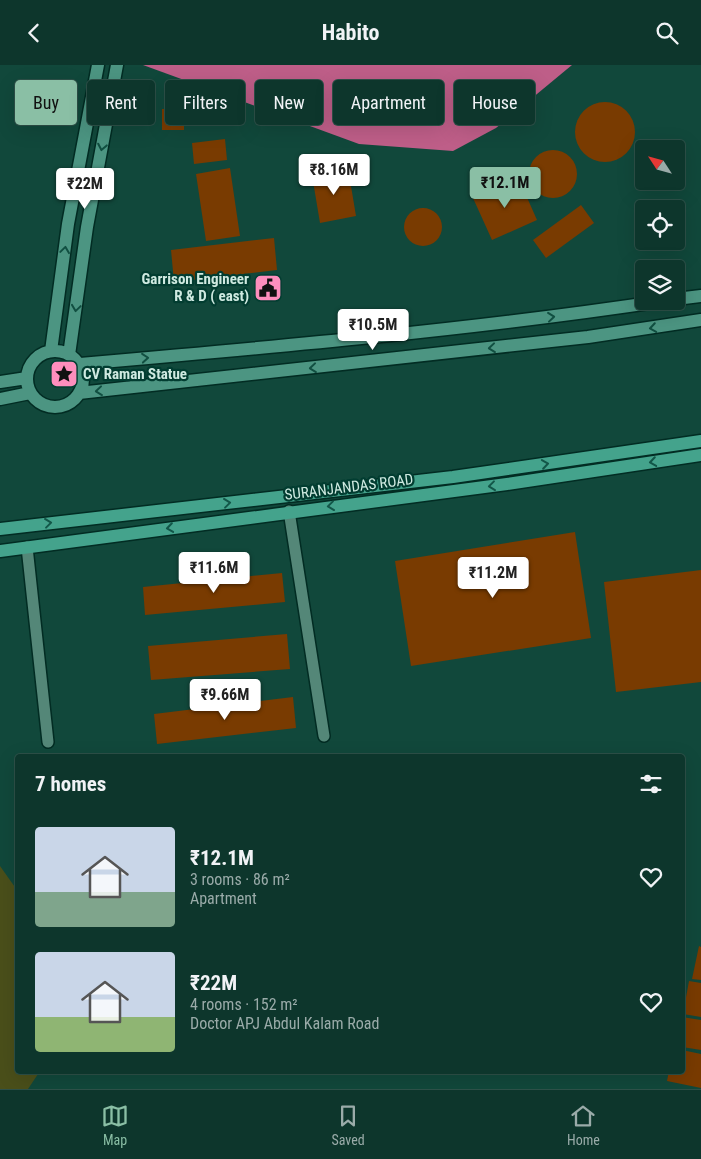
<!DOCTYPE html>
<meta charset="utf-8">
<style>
:root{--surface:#0d362c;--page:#163e34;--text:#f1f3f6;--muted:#9aaba9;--line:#2d5048;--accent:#8abfa5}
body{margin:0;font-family:"Roboto Condensed",sans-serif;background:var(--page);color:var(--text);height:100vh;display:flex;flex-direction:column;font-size:19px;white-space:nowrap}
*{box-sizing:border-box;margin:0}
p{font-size:16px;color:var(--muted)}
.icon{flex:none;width:28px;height:28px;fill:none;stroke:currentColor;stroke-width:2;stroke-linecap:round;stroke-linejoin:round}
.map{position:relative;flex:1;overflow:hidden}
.sheet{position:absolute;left:15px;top:689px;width:670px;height:320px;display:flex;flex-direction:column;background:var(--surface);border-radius:5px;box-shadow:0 5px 20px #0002,0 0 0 1px var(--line)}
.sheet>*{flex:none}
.guide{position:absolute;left:15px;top:15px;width:671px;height:45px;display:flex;gap:10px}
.needle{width:32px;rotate:306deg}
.buttons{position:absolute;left:635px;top:75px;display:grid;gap:10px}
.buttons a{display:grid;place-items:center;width:50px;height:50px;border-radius:5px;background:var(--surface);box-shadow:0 5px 20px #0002,0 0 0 1px var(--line);font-size:25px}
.price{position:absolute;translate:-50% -42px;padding:0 11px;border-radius:5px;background:#fff;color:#222;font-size:16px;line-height:32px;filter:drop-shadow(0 1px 2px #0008)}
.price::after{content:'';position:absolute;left:50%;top:30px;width:15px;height:11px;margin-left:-8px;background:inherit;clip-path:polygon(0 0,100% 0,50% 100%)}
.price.active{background:var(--accent);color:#111}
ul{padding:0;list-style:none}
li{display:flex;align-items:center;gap:15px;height:125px;padding:0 20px}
li span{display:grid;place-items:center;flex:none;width:140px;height:100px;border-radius:5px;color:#555}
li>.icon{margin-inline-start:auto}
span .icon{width:60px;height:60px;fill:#fffc;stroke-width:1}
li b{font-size:21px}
h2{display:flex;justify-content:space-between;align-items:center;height:60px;padding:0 20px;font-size:21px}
.pill{padding:0 18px;border-radius:5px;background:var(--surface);box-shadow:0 5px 20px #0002,0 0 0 1px var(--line);font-size:18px;line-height:45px}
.pill.active{background:var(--accent);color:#111}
header{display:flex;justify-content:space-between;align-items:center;height:65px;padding:0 20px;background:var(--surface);font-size:22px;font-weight:700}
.tabs{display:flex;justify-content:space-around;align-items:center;height:70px;border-top:1px solid var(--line);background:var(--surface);font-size:14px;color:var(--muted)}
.tabs a{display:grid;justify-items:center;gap:2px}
.tabs .active{color:var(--accent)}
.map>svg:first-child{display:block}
.green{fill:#4a4f1a}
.water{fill:#be5e88}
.building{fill:#793b01}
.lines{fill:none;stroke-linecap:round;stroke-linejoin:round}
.lane-casing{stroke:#022c23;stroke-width:14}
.secondary-casing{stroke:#022c23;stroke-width:15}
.primary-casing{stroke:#022c23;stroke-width:15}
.lane{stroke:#548778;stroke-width:11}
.secondary{stroke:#4c9582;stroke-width:12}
.primary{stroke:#44a38c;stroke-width:12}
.oneway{stroke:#114f41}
.oneway2{stroke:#125648}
.labels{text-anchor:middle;stroke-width:4.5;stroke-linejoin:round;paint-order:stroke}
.poi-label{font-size:15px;font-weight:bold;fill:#cfeae1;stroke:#023d31;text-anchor:end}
.street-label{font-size:15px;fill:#cfeae1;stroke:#023d31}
</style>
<header><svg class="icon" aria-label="back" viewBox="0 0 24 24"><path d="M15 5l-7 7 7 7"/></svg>Habito<svg class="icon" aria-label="search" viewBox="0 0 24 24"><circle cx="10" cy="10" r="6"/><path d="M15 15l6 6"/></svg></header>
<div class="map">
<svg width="701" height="1024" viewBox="0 0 701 1024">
<rect width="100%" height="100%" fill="#11483b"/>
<path class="green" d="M0,801L17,825L18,1006H40L28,1024H0Z"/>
<path class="water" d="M143,0H572L496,63L453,86L359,79Z"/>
<path class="building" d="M575 67a30 30 0 1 1 60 0a30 30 0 1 1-60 0Z
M162,44H184V65H162Z
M225,74L227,95L194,99L192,78Z
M529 109a24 24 0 1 1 48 0a24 24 0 1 1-48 0Z
M230,103L240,171L206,176L196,109Z
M348,103L356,151L320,158L312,110Z
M518,112L537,155L492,175L473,133Z
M581,140L594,158L546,193L533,175Z
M404 162a19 19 0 1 1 38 0a19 19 0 1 1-38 0Z
M274,173L277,205L174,217L171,185Z
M575,467L591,573L411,601L395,496Z
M701,505V617L616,627L604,517Z
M282,508L285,537L145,550L143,522Z
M287,569L290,604L151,615L148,581Z
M293,632L296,663L157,679L154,649Z
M699,881L701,882V915L692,914Z
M689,916L701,918V952L683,949Z
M682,952L701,955V985L682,982Z
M682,985L701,989V1023L667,1016L669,1006H682Z"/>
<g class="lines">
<defs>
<path id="lane" d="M289,446L324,671
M27,482L48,677"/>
<path id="secondary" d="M676,234L701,231
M51,286L68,159L98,0
M27 314a28 28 0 1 1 56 0a28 28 0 1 1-56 0Z
M69,290L87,162L117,0
M79,299C274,282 470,265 663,236
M0,317L27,313
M79,328L588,272L701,255
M0,334L30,328"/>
<path id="primary" d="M0,464L453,412L701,376
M0,486L507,419L701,390"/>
</defs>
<use href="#lane" class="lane-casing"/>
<use href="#secondary" class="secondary-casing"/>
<use href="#primary" class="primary-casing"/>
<use href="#lane" class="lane"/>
<use href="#secondary" class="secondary"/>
<use href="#primary" class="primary"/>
</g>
<defs><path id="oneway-chevron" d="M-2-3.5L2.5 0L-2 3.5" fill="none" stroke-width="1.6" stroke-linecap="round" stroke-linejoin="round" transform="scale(1.25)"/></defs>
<g class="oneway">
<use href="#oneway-chevron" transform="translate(102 82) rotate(101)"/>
<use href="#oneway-chevron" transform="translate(65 185) rotate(-82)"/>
<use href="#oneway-chevron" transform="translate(76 243) rotate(98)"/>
<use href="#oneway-chevron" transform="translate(551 252) rotate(-6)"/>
<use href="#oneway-chevron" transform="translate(653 263) rotate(171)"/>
<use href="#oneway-chevron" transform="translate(492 283) rotate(174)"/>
<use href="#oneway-chevron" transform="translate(145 293) rotate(-5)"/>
<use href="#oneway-chevron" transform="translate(313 303) rotate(174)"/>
<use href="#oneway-chevron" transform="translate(99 326) rotate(174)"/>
</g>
<g class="oneway2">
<use href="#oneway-chevron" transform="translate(653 397) rotate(171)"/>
<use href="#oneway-chevron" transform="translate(545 399) rotate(-8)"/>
<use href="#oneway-chevron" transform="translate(492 421) rotate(173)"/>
<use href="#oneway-chevron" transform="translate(227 438) rotate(-7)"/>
<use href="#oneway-chevron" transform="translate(331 441) rotate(173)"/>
<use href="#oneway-chevron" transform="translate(48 458) rotate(-7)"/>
<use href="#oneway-chevron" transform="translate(170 463) rotate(172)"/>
</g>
<defs>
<symbol id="civic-square" viewBox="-11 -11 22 22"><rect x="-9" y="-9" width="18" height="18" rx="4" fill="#fe8ebd" stroke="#023d31"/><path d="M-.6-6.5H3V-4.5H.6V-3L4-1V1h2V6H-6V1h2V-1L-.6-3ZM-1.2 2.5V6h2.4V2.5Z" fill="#111"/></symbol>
<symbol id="sight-square" viewBox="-11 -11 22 22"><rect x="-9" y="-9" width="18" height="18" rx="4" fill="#fe8ebd" stroke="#023d31"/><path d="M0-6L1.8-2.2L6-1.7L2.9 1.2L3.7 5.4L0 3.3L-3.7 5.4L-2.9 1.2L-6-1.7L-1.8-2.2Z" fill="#111"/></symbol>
</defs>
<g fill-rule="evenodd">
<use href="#civic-square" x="252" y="207" width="32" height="32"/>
<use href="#sight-square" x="48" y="293" width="32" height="32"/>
</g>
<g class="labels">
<g class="poi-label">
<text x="249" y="219">Garrison Engineer<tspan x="249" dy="17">R &amp; D ( east)</tspan></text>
<text x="83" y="314" text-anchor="start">CV Raman Statue</text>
</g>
<g class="street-label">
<text transform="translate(349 422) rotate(-7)" y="5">SURANJANDAS ROAD</text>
</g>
</g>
</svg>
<div class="buttons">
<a><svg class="needle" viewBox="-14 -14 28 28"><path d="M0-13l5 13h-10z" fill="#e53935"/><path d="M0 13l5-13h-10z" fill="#9aaba9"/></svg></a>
<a><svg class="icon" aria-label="locate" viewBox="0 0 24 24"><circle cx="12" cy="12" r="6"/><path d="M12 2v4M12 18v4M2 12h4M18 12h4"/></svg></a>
<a><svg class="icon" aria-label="layers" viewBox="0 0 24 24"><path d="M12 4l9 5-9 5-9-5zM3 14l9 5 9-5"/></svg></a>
</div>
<b class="price" style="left:334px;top:131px">₹8.16M</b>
<b class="price active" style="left:505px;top:144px">₹12.1M</b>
<b class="price" style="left:85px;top:145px">₹22M</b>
<b class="price" style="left:373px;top:286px">₹10.5M</b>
<b class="price" style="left:214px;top:529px">₹11.6M</b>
<b class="price" style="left:493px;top:534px">₹11.2M</b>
<b class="price" style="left:225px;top:656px">₹9.66M</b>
<div class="guide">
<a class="pill active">Buy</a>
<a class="pill">Rent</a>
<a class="pill">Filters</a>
<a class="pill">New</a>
<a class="pill">Apartment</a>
<a class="pill">House</a>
</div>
<section class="sheet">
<h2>7 homes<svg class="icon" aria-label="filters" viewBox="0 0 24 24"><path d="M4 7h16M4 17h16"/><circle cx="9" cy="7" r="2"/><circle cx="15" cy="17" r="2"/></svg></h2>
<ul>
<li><span style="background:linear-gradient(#c9d6e8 65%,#7fa58c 0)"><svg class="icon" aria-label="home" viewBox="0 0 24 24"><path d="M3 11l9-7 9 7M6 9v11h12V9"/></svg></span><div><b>₹12.1M</b><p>3 rooms · 86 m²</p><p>Apartment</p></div><svg class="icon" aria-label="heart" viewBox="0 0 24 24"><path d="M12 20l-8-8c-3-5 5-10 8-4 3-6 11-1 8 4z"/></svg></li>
<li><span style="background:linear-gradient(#c9d6e8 65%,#8fb573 0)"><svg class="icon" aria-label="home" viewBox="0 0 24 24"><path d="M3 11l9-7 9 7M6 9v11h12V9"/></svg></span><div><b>₹22M</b><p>4 rooms · 152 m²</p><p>Doctor APJ Abdul Kalam Road</p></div><svg class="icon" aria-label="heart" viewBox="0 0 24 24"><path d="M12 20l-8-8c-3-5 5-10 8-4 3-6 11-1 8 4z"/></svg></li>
</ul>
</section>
</div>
<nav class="tabs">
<a class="active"><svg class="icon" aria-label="map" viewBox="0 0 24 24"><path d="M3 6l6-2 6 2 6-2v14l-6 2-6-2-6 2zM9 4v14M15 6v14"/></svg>Map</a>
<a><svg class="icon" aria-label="saved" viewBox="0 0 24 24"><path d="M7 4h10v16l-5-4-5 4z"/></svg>Saved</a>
<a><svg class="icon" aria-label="home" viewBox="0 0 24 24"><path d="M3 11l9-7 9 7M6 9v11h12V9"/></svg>Home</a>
</nav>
